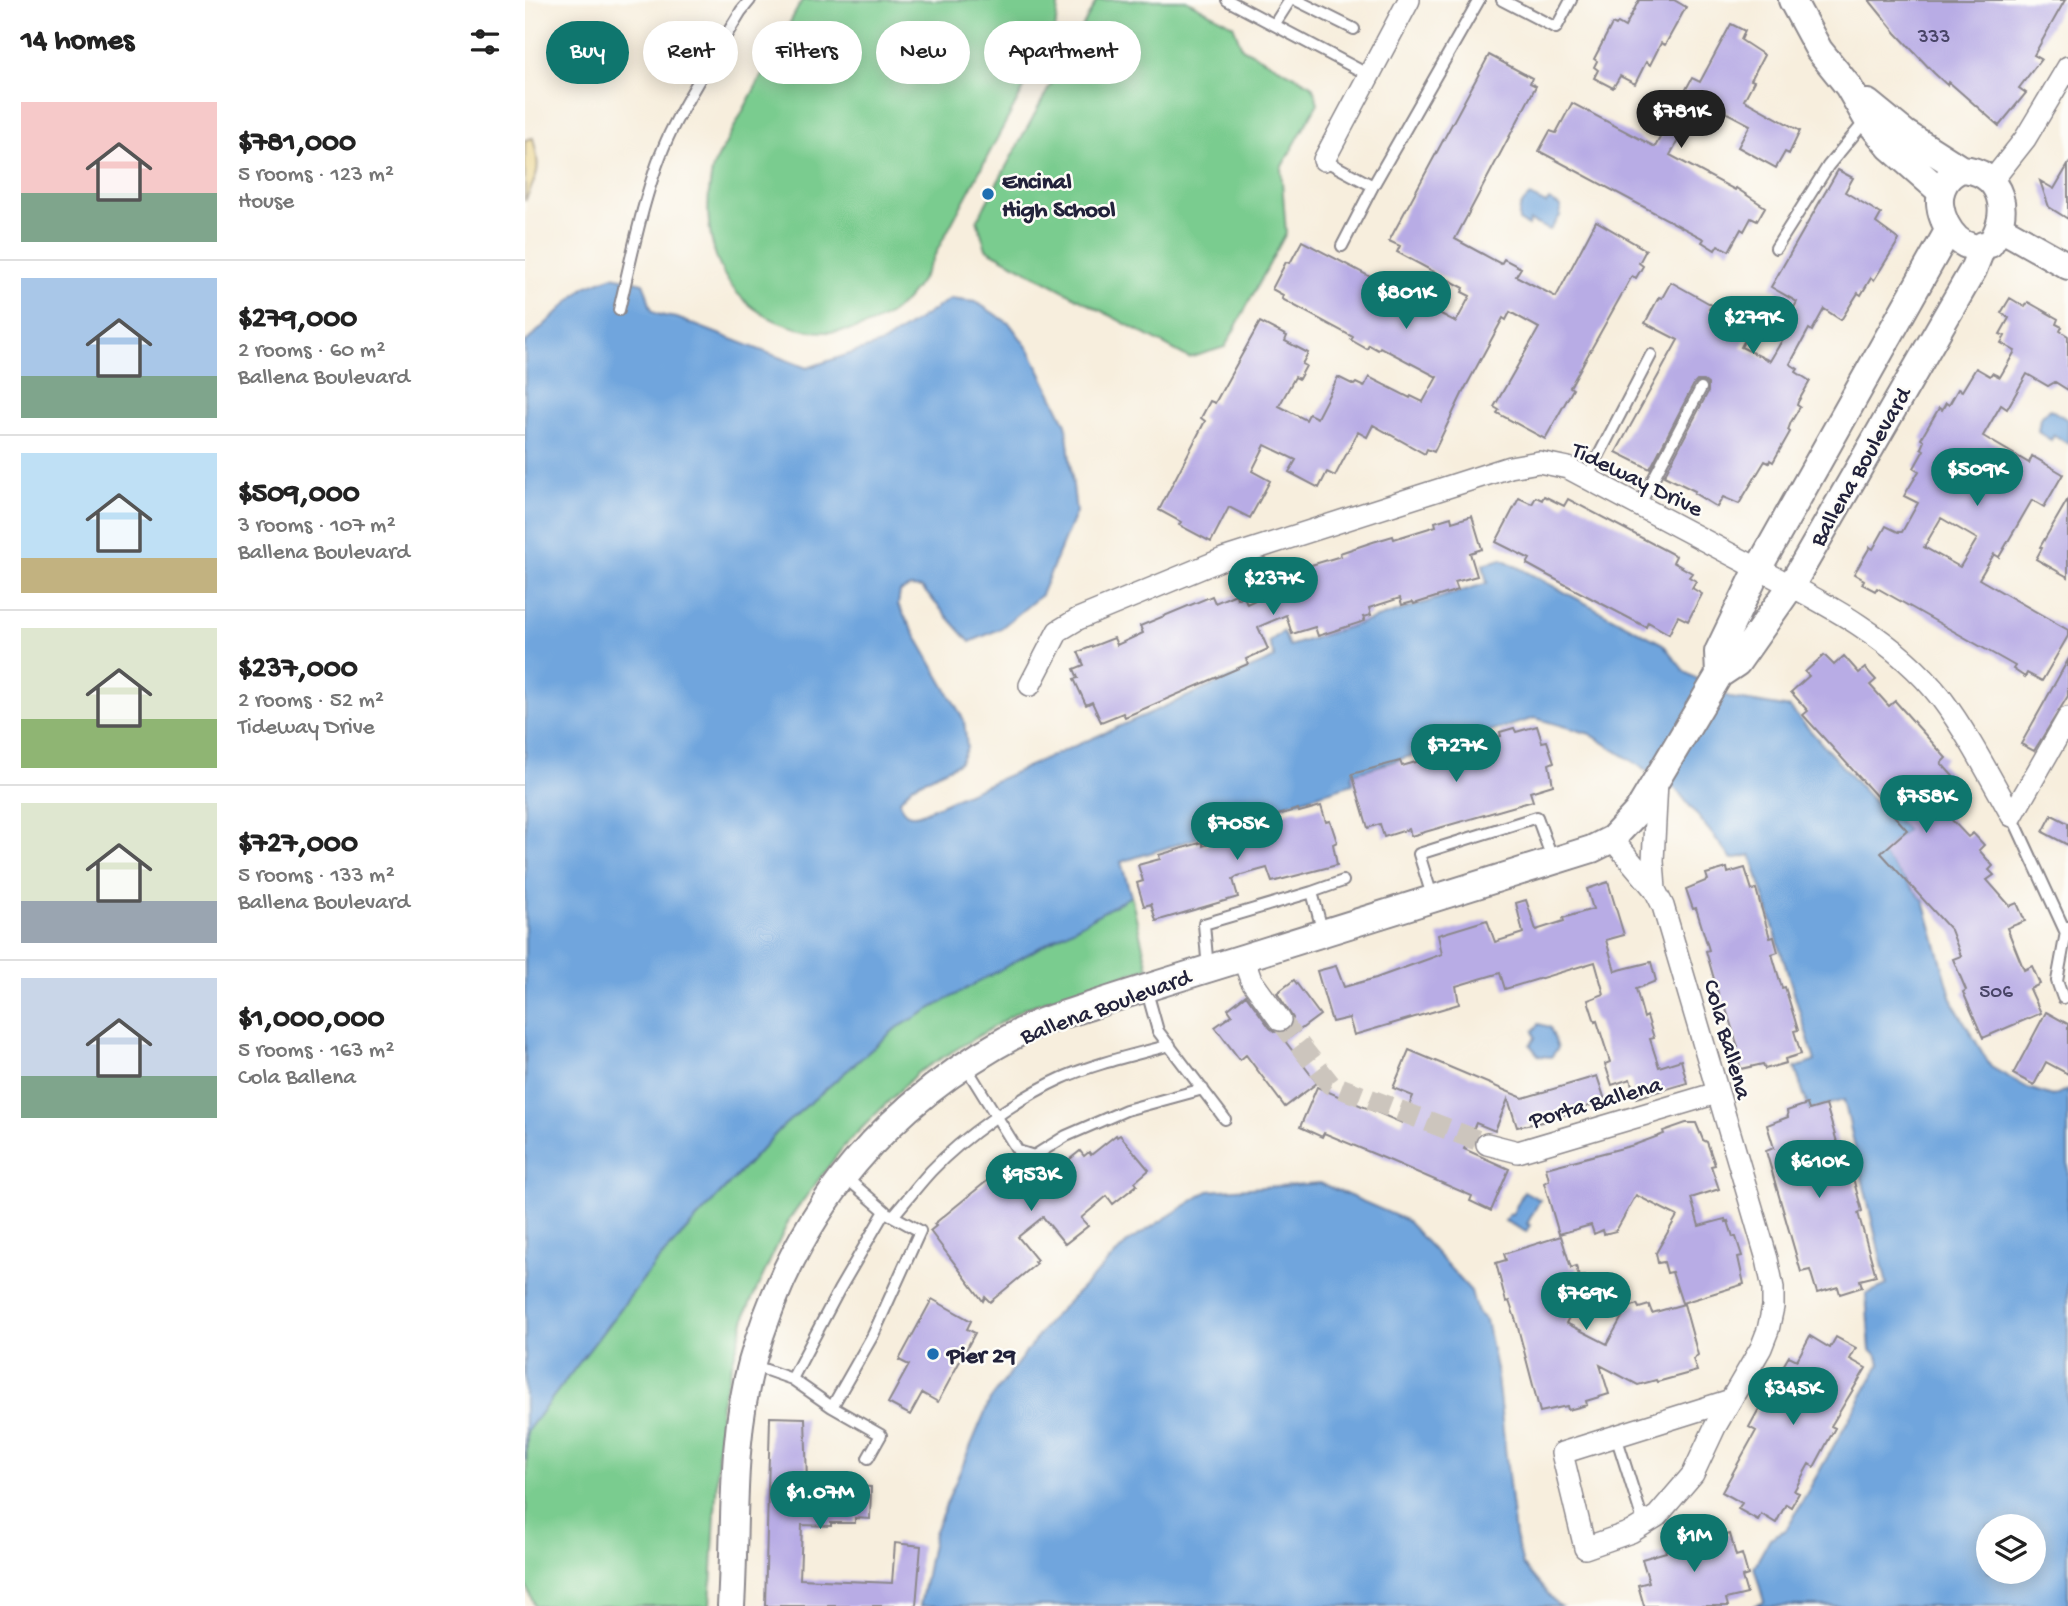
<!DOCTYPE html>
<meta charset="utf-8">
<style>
:root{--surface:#fff;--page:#f2f2f2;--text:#222;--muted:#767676;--line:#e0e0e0;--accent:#0f766e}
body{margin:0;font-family:"Gochi Hand",sans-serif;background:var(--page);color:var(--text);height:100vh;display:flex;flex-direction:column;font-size:26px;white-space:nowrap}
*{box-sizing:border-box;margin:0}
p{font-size:23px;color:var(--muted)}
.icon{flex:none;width:38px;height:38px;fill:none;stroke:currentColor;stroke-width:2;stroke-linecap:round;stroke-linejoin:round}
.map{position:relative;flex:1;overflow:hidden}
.details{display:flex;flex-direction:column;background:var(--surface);width:525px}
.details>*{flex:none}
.hud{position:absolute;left:21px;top:21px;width:665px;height:63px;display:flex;gap:14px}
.buttons{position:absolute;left:1451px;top:1514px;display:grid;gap:14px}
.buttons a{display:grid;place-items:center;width:70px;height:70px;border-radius:50%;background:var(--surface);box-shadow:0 4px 18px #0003;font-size:35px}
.price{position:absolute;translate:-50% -60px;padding:0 16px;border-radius:24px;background:var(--accent);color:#fff;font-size:23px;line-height:46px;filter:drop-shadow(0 2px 4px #0008)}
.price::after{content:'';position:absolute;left:50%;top:42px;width:21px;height:16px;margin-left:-10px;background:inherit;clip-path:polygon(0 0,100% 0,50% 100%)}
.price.current{background:#222;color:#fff}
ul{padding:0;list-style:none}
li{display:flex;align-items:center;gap:21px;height:175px;padding:0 21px}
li+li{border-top:2px solid var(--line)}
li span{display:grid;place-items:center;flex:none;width:196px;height:140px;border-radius:0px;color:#555}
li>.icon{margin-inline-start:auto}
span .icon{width:84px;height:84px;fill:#fffc;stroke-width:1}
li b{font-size:30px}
h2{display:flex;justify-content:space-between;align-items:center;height:84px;padding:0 21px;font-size:30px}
.chip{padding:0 24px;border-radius:32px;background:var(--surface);box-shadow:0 4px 18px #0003;font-size:24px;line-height:63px}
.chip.current{background:var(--accent);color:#fff}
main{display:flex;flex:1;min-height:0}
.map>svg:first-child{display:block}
.green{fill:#7acc8f;stroke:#4e7765;stroke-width:2}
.sand{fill:#eeda9e;stroke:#887e6c;stroke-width:2}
.water{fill:#6fa5dd;stroke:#48648c;stroke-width:2;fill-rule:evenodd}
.building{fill:#b8ace5;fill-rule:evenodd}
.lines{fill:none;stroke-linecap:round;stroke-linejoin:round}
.minor-tunnel{stroke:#ccc5bd;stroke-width:21;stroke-dasharray:21 10;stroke-linecap:butt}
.service-casing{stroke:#8c888c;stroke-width:14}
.minor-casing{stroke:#8c888c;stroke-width:24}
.tertiary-casing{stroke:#8c888c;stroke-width:30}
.service{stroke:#fff;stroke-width:10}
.minor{stroke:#fff;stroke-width:21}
.tertiary{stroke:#fff;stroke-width:26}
.poi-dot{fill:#1f6fb2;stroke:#fdfcf7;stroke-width:2.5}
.labels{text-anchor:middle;stroke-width:5;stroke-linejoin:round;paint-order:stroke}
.number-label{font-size:21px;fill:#484466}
.poi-label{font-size:24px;font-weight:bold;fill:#22223b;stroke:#fdfcf7;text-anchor:start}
.street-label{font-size:24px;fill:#22223b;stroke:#fdfcf7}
</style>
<main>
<section class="details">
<h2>14 homes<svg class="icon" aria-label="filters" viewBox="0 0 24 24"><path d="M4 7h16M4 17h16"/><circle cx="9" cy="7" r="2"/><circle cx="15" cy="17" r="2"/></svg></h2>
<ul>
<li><span style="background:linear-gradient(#f6c9c9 65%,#7fa58c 0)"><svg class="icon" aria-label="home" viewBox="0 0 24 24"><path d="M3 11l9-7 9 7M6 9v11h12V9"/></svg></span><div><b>$781,000</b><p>5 rooms · 123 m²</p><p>House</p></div></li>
<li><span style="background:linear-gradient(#a9c7e8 70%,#7fa58c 0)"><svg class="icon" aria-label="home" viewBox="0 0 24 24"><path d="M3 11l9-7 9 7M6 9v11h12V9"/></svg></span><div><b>$279,000</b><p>2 rooms · 60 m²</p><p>Ballena Boulevard</p></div></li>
<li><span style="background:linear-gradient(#bfe0f5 75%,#c2b280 0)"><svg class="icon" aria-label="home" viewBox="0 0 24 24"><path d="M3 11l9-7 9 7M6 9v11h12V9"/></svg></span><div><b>$509,000</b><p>3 rooms · 107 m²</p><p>Ballena Boulevard</p></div></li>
<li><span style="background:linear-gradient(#dfe7d0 65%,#8fb573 0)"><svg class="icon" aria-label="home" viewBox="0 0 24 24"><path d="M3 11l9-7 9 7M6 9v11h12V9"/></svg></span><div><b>$237,000</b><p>2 rooms · 52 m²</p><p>Tideway Drive</p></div></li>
<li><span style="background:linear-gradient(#dfe7d0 70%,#9aa5b1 0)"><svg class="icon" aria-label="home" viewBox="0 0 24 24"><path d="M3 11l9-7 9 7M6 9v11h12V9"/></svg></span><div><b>$727,000</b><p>5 rooms · 133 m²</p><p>Ballena Boulevard</p></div></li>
<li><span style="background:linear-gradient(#c9d6e8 70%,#7fa58c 0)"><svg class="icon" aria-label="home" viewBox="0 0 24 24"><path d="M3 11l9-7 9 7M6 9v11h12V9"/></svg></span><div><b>$1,000,000</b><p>5 rooms · 163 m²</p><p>Cola Ballena</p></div></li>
</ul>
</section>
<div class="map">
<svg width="1543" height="1606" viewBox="0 0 1543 1606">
<rect width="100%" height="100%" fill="#fdfcf7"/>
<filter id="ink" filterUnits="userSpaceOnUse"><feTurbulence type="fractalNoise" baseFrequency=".0143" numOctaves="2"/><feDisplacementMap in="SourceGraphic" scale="14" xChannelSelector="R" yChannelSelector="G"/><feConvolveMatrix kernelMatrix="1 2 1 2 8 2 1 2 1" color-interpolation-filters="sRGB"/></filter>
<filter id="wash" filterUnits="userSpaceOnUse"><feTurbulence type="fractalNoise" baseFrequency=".00686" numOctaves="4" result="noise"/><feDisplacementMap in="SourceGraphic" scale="28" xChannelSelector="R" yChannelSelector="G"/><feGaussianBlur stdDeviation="1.57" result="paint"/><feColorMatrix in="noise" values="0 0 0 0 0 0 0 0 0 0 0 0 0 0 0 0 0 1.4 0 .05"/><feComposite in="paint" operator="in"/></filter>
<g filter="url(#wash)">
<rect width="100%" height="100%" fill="#f7eedd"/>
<path class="green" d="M277,0H534L530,30L397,279C387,294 376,308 360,317C303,351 217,325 193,262C181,230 181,200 188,167Z
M572,0H661L708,25L717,48L787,85L793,103L756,168L761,233L700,347L664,358L461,249L452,220Z
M606,896L623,968L500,1008L392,1073L319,1146L265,1218L222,1310L196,1404L185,1606H10L0,1584L2,1431L129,1265L257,1127L370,1029Z"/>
<path class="sand" d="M8,138C16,169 14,172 0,201V140Z"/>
<path class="water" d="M1005,196L1021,204L1024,200L1036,207L1035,216L1025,230L1005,221L1003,226L994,221C993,209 996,203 1005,196Z
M88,276L118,283C131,309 115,313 152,318L282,368L358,343L425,299L451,302L485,324L505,351L541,424L551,512L516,595L475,629L445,642L397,588L385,587L375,592L373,605L439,720L442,748L434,763L387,786L375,800C376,814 385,818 397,813L750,658L744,642L758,631L764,646L962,583L958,564L977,559L1138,644L1160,672L1206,698L1265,708L1365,820L1370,817L1382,830L1357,853L1399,901L1428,1003L1466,1067L1503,1088L1528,1096L1543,1089V1606H1228L1239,1602L1229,1567L1245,1538L1261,1530L1355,1364L1353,1356L1345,1350L1341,1294L1362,1285L1319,1100L1284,1110L1270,1068L1290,1061L1226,855L1207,859L1152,790L1065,734L1010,718L827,774L828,784L707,821L698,830L596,862L606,896L370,1029L257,1127L129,1265L2,1431L0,1461V343L60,287ZM1463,1526H1508V1572H1463Z
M1525,409L1543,420V444L1529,435L1526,440L1513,432L1515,418Z
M1014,1024L1025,1027L1033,1048L1026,1057L1014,1056L1005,1045L1010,1038L1008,1031Z
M795,1183L881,1220L946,1291L952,1313L961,1320L971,1369L990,1536L998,1565L1031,1603L1036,1606H395L409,1533L465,1400L525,1320L603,1242L683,1191Z
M999,1191L1015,1200L1002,1224L1005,1225L1001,1232L980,1221L984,1214L987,1215Z"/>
<g id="blocks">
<path class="building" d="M1114,0H1149L1161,7L1140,45L1136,43L1125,65L1121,62L1110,84L1095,76L1088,88L1069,78L1073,70L1069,67L1072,61L1069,59L1087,24L1091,26L1093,23L1100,27Z
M1344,0H1540L1509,55L1516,59L1494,88L1501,93L1474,126L1424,82L1422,85L1409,73L1371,33Z
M1206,24L1220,31L1216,40L1239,55L1226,80L1229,81L1219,100L1275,131L1264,154L1260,152L1251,168L1213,147L1225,125L1189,106L1175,131L1162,124L1145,155L1210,190L1211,188L1240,207L1232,221L1226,218L1219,231L1216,229L1204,251L1193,245L1190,250L1177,242L1179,239L1014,151L1025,131L1031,133L1047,103L1130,147L1167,78L1175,82Z
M964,55L1007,78L1005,83L1011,86L930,239L976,264L979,259L996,268L991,276L1031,297L1071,221L1121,250L1114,263L1118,266L1111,278L1107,276L1045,387L1048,389L1020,439L972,413L974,410L969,407L1014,328L985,312L981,320L978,318L938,392L909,452L902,449L900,454L848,425L842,437L833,432L810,476L802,472L794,488L764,472L771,460L740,445L727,471L745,481L725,518L704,507L686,542L654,525L656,522L634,510L680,421L676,418L685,401L690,403L735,322L762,336L760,341L783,353L777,364L781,366L774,379L770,377L754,406L781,420L784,414L792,418L813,377L829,385L831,383L839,387L844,377L885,398L886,396L898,402L912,377L855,347L853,350L844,345L842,349L826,340L828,337L757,299L758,295L747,289L761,262L765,263L777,241L931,322L945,296L937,292L939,288L872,252L875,246L864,241Z
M1543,165V219L1524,207L1515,181L1529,189Z
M1313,170L1328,178L1320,192L1356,214L1351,223L1374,240L1349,280L1346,278L1336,295L1333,293L1316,320L1299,309L1287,331L1284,329L1265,364L1273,369L1271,372L1285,381L1273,402L1272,405L1275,407L1266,422L1263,430L1265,432L1248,462L1245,460L1244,463L1240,461L1214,504L1198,497L1192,507L1169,493L1170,491L1139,476L1183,392V384L1179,381H1172L1169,384L1125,469L1091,452L1153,340L1120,323L1134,297L1137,298L1146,282L1187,305L1184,309L1200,318L1199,321L1223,334L1216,347L1245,361L1269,320L1264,317L1272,302L1246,287Z
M1485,298L1500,307L1503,302L1533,319L1531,324L1537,327L1535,331L1543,336V390L1530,382L1523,386L1502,374L1482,409L1476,405L1458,436L1504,463L1507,456L1538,474L1519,507L1507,500L1474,557L1469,554L1454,579L1543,630V636L1517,681L1502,673L1500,677L1488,669L1490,666L1352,588L1350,591L1337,584L1339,580L1329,574L1345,547L1348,549L1361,526L1373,532H1377L1393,503L1379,496L1394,471L1389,468L1399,450L1396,448L1399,441L1396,439L1414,408L1417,410L1421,403L1424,405L1433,389L1437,391L1451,368L1465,376L1467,373L1475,377L1490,351L1476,343L1480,336L1475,334L1484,318L1476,313ZM1416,518L1452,539L1435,567L1399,547Z
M1019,496L1039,506L1043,499L1151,556L1148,562L1167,573L1164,577L1171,581L1167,588L1177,594L1163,621L1153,616L1144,634L1123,622L1121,627L1022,575L1002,564L1005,559L971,542L994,498L1007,504L1011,497L1017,500Z
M1543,499V577L1511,559L1517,548L1515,547Z
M947,516L957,549L945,553L952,576L930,582L933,590L889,604L888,602L877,605L875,598L844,608L846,615L838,617L840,621L793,636L790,627L767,634L761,615L733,627L743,649L721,659L723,664L600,717L598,713L576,722L567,702L561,705L549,679L553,678L549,669L559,665L553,652L589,638L592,645L618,633L615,626L687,596L690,603L711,594L712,599L719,596L722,604L747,592L746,589L754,586L751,578L758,576L756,571L772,566L773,569L816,556L815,553L848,542L868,536L869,539L911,526L910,522L926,517L927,522Z
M1299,655L1309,665L1319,656L1334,673L1340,668L1351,680L1345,685L1364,706L1370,701L1421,758L1416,763L1435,784L1424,794L1435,807L1424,817L1443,837L1448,833L1459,845L1454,850L1468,866L1464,870L1469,875L1462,880L1485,906L1492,903L1500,921L1482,928L1499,970L1507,966L1515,984L1505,989L1516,1013L1458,1038L1438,992L1441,990L1428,959L1436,956L1426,930L1356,853L1382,830L1278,715L1283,711L1266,692L1284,676L1280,672Z
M1543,660V696L1509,751L1496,744Z
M1012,726L1017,742L1022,741L1029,762L1024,764L1028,785L1005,792L1008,801L886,836L884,829L859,837L855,824L843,828L827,774L875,761L877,766L915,755L914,750L937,743L938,747L976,736L975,732L989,728L991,732Z
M796,806L801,822L805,821L812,842L808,844L812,865L747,882L742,868L713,876L708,879L713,897L631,921L626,904L619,906L612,883L618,881L613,865L635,859L634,855L678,842V846L716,834L715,830L731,826L730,822L773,809L774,812Z
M1527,815L1543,823V845L1518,832Z
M1202,868L1203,873L1220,868L1227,890L1231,889L1245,938L1249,937L1253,952L1247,954L1257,988L1260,987L1273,1030L1269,1031L1276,1054L1260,1059L1261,1063L1240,1069L1238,1064L1216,1069L1210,1048L1213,1047L1200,1006L1197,1007L1181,951L1184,950L1171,908L1168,909L1161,889L1183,880L1181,874Z
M1083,882L1099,935L1081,940L1090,971L1126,962L1131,981L1111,989L1119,1018L1122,1016L1129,1038L1125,1039L1134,1067L1156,1060L1162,1083L1111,1098L1105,1079L1087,1085L1080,1064L1085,1062L1072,1021L1070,1022L1063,1000L1079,994L1070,962L980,989L975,973L931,986L934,1004L829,1035L824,1018L807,1022L792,971L811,966L819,987L851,978L917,954L913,935L962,920L970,942L998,933L991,903L1001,900L1011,930L1039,921L1038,918L1068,909L1062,889Z
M769,980L795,1015L760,1041L792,1083L760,1107L721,1055L715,1060L690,1027L707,1015L703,1009L721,995L745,1028L750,1032L762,1031L767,1025L768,1018L752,993Z
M1521,1012L1543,1024V1074L1521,1062L1509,1085L1488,1074Z
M884,1050L998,1098L1072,1076L1080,1100L1022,1121L992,1127L983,1099L970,1131L951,1123L939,1149L984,1169L966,1211L945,1201L947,1196L866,1161L799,1133L797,1137L775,1127L792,1087L877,1123L888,1096L868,1088Z
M1282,1104L1284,1110L1301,1105L1323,1179L1328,1178L1337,1211L1333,1213L1351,1276L1335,1280L1337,1287L1315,1294L1313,1287L1292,1293L1285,1270L1276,1272L1241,1151L1249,1148L1242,1125L1263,1117L1262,1111Z
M1161,1123H1171L1178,1140L1182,1142L1190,1165L1186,1166L1194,1189L1166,1198L1174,1226L1200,1219L1201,1222L1203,1221L1208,1237H1211L1217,1256L1213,1257L1219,1284L1157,1303L1147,1272L1142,1273L1139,1262L1133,1263L1131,1253L1152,1216L1111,1195L1091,1231L1079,1234L1078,1230L1069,1234L1066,1225L1034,1234L1019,1183L1024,1180L1021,1168L1109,1145L1139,1134L1138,1131Z
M591,1135L592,1137L595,1135L624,1170L610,1182L612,1185L588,1204L582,1196L556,1218L563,1226L540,1244L518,1217L493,1237L512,1260L509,1262L511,1264L465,1302L460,1297L458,1301L405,1231L411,1226L409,1224L489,1159L507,1181L515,1173L520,1179L555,1151L559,1156L564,1152L566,1155Z
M1036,1236L1046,1268L1051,1266L1054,1277L1059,1276L1061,1286L1041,1323L1082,1344L1102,1308L1112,1304L1114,1308L1124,1305L1127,1313L1159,1304L1173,1355L1168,1359L1172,1371L1132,1382L1131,1380L1113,1385L1075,1365L1084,1394L1061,1401L1062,1405L1043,1410L1042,1406L1015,1412L992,1324L984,1301L981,1302L971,1263L981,1260L979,1254Z
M407,1299L446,1321L442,1329L450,1333L413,1402L397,1393L385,1415L363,1403L384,1365L374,1360Z
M1285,1336L1305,1348L1311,1337L1331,1348L1325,1359L1341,1368L1306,1426L1310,1428L1289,1467L1284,1464L1269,1491L1274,1493L1266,1507L1261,1504L1251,1523L1236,1514L1233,1520L1213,1509L1217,1503L1197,1492L1231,1431L1224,1427L1242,1394L1264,1356L1272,1360Z
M245,1417L280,1418L282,1481L329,1483V1486L346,1487L345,1519L330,1518V1523H306V1526L277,1525L275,1579L367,1583L370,1543L396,1546L391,1606H240Z
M1177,1533L1179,1541L1205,1534L1211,1556L1217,1554L1223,1575L1217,1577L1222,1594L1201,1599L1203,1606H1119L1113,1585L1124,1582L1117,1559L1141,1552L1139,1544Z"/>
</g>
</g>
<g filter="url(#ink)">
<use href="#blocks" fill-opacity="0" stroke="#8c888c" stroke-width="2"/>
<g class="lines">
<path class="minor-tunnel" d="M755,1020L805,1084L962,1144"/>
<defs>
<path id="service" d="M702,0L844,75
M771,0L829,29
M977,0L1031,28L1046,0
M749,25L765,0
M799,160L848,186L954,0
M817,246L848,186
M1251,248L1303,166L1342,119
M94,310C107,255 121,183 145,133C165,91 192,51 216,11L225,0
M1062,478L1126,355
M1114,506L1176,388
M1487,816L1540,931
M787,892L818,881
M908,899L894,854L1012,817L1028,861
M683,969L679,924L787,892L798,933
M621,988L633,1031L700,1119
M1538,998L1532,981L1542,927
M441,1067L493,1151L509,1156L541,1136L601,1110L678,1089
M368,1216C381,1201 393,1185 406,1171C438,1137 495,1097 537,1078C571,1063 609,1055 645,1045
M227,1365L267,1379L314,1290L360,1211L319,1176
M267,1379L307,1407L348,1335L395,1231L364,1214
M307,1407L356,1435L343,1458
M1091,1436L1119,1524"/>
<path id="minor" d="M799,160L884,0
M1466,182L1500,139L1543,67
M505,685L533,631L553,619L698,559L985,467L1014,462L1043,468C1098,497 1152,526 1207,555C1281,594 1363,630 1416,698C1443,734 1465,777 1487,816L1543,718
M1087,839L1130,890L1138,906L1242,1259L1248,1288V1307L1243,1330L1236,1348L1190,1427L1168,1474L1132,1516L1106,1532L1060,1548L1037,1453L1206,1400
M1130,890L1128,861L1132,781
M718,958L726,980L755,1020
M962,1144L993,1152L1192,1093"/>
<path id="tertiary" d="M1267,0L1294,50L1323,86L1342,119L1365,147L1415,191
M1343,103L1381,134L1436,169
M1436,169C1478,171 1487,214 1465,244C1459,245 1453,248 1448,247C1425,243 1409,209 1417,189C1420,179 1427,174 1436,169Z
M1474,227L1543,266
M1194,675L1193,652L1233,569L1423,231
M206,1606C211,1526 205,1441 227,1362C271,1207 364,1098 507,1026C526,1017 548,1012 568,1005C623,987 679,970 734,953C845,919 956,884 1067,849L1087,839L1113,811L1194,675L1212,663L1266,586L1448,270L1458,245"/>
</defs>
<use href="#service" class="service-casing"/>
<use href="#minor" class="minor-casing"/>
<use href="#tertiary" class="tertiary-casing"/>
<use href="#service" class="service"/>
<use href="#minor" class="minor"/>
<use href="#tertiary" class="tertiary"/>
</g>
</g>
<g class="poi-dot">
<circle cx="463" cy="194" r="7"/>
<circle cx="408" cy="1354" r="7"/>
</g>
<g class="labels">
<g class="number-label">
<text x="1409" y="42">333</text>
<text x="1471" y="997">506</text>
</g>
<g class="poi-label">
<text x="477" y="188">Encinal<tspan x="477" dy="28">High School</tspan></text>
<text x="422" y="1362">Pier 29</text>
</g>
<g class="street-label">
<text transform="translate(1334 466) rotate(-60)" y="8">Ballena Boulevard</text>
<text transform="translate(1113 478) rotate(26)" y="8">Tideway Drive</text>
<text transform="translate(580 1005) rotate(-20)" y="8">Ballena Boulevard</text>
<text transform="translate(1204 1039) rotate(74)" y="8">Cola Ballena</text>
<text transform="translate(1070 1101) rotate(-16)" y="8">Porta Ballena</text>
</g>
</g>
</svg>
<div class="buttons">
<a><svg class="icon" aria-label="layers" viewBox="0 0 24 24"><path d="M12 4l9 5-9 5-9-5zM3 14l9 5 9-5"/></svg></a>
</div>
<b class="price current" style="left:1156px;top:150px">$781K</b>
<b class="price" style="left:881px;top:331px">$801K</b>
<b class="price" style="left:1228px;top:356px">$279K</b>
<b class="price" style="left:1452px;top:508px">$509K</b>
<b class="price" style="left:748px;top:617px">$237K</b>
<b class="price" style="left:931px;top:784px">$727K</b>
<b class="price" style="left:1401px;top:835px">$758K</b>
<b class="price" style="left:712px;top:862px">$705K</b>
<b class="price" style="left:1294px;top:1200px">$610K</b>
<b class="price" style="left:506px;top:1213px">$953K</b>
<b class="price" style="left:1061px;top:1332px">$769K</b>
<b class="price" style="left:1268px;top:1427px">$345K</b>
<b class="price" style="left:295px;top:1531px">$1.07M</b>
<b class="price" style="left:1169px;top:1574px">$1M</b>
<div class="hud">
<a class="chip current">Buy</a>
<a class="chip">Rent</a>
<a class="chip">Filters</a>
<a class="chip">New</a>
<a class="chip">Apartment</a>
</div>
</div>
</main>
